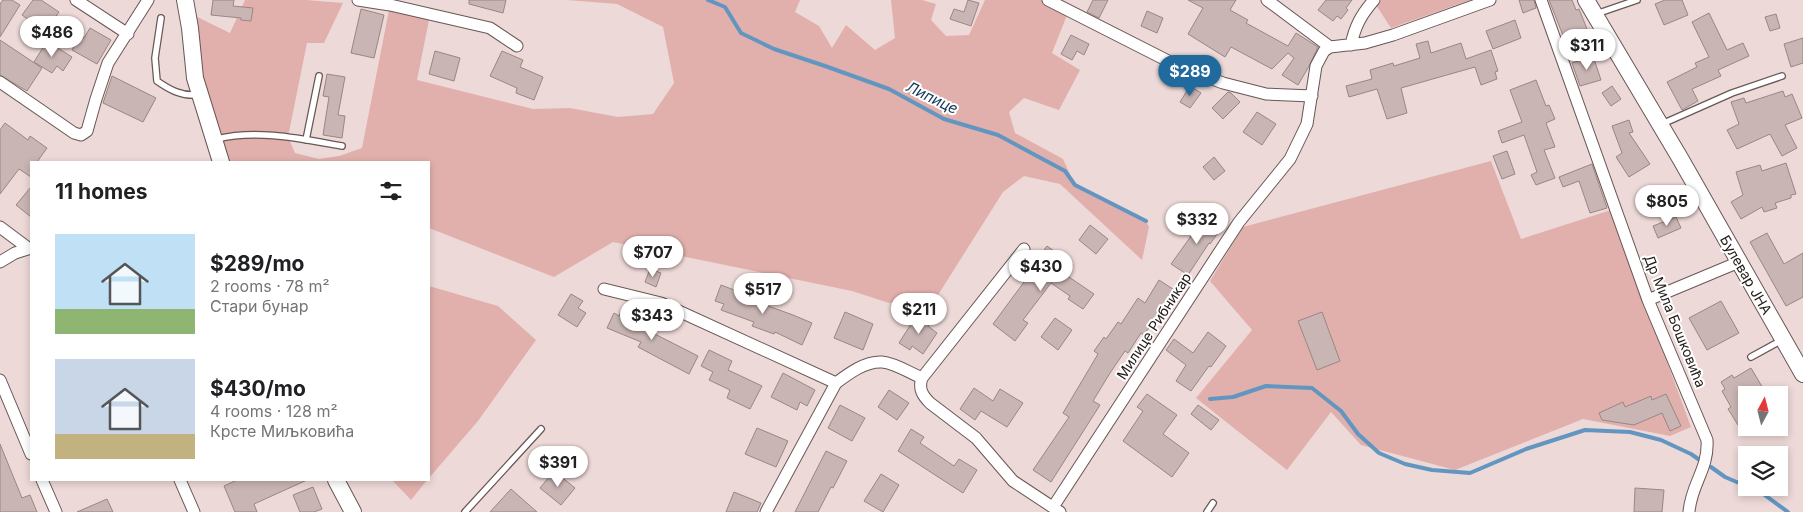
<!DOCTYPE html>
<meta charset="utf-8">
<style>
:root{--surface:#fff;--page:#f2f2f2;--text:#202124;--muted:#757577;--accent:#216a9e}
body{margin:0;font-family:Inter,sans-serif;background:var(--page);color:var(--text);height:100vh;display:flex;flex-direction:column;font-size:19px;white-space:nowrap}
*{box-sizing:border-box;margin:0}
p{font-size:16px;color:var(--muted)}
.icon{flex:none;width:28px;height:28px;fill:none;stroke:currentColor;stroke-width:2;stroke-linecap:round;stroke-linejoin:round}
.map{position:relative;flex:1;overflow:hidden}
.details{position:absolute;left:30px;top:161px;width:400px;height:320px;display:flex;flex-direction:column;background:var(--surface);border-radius:0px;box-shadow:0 2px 8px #0003}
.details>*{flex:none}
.needle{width:32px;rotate:7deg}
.fabs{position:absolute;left:1738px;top:386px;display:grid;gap:10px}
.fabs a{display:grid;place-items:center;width:50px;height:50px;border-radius:0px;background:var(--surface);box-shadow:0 2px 8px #0003;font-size:25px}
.price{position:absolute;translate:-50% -42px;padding:0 11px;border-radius:18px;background:#fff;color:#222;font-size:16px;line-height:32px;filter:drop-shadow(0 1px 2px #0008)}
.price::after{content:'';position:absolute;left:50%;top:30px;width:15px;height:11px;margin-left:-8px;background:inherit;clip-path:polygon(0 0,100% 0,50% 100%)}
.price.current{background:var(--accent);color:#fff}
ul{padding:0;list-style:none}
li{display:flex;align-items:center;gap:15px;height:125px;padding:0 25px}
li span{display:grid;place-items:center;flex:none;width:140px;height:100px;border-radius:0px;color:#555}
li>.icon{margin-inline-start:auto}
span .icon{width:60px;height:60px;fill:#fffc;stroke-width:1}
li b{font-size:21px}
h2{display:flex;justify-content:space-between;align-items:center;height:60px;padding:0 25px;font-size:21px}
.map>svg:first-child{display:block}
.green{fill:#e1b0ac}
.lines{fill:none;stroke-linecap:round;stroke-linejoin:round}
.stream{stroke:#6296c1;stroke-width:4}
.building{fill:#c9b5b3;stroke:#998785}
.lane-casing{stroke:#685755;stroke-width:8}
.street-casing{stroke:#685755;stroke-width:13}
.secondary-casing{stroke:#685755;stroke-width:18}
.lane{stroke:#fff;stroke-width:5.5}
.street{stroke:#fff;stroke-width:11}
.secondary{stroke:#fff;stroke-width:16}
.labels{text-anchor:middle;stroke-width:4;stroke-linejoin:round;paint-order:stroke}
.street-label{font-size:14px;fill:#211a19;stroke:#fff}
.water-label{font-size:15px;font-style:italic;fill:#0e3755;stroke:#fff}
</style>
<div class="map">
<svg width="1803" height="512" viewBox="0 0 1803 512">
<rect width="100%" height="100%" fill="#edd9d7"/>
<path class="green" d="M245,0H306L343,3L324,43H307L288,137L295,153L319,159L339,156L362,148L390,5L430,15L417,80L533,109L570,108L618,117L653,114L674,83L663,27L617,4L567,0H800L795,12L819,26L832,48L846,25L875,50L895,38L891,0H922L936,4L931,20L946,36L969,35L985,0H1048L1069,10L1052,53L1080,70L1059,110L1024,98L1009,112L1015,133L1063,159L1075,185L1146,221L1149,227L1142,260L1060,184L1024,176L1003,192L938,295L922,305L907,301L889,303L852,291L613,242L554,277L429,228V162H221L187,12L230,33Z
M1381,0H1470L1391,28L1376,5Z
M1491,161L1521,239L1611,210L1691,427L1670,436L1583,419L1455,470L1361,445L1331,412L1287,470L1196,398L1252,330L1210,281L1243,227Z
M429,286L498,306L536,340L478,421L429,478Z
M392,480H427L411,500Z"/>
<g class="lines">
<path class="stream" d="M708,0L725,7L741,33L774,49L825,66L889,89L944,119L998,135L1065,171L1075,185L1146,221
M1210,399L1233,397L1266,386L1312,388L1341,411L1358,434L1379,453L1405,464L1432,470L1470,473L1526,449L1585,430L1630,432L1661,440L1691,454L1701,461
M1711,467L1725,477L1746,486
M1749,488L1762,493L1788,512"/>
</g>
<path class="building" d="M3,0H12L20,5L0,37V4Z
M33,0H41L59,12L45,32L22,15Z
M213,0H234L233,6L253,8L251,21L241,20V18L211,15Z
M469,0H506L503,13L469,4Z
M968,0L979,3L971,26L950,19L954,9L964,12Z
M1093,0H1108L1099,18L1087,12Z
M1188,0H1236L1230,10L1248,20L1246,23L1288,46L1296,33L1318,47L1308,68L1298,85L1282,75L1294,58L1288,53L1272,69L1231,47L1225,57L1188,34L1203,8Z
M1326,0H1352L1346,8L1348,10L1341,19L1337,16L1333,21L1318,10Z
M1519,0H1534L1536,8L1523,13Z
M1549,0H1572L1576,10L1579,9L1589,34L1566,43Z
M1665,0H1682L1688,15L1664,25L1655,4Z
M361,9L384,15L374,58L351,53Z
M1147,11L1163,18L1157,33L1141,26Z
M1709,13L1727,50L1743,43L1749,56L1718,70L1721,76L1692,89L1698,101L1682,110L1667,82L1697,67L1695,63L1709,57L1692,22Z
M1776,14L1780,28L1770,31L1765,17Z
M1515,20L1521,38L1493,49L1486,31Z
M90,28L111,40L97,64L72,50L80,36L84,38Z
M1071,35L1089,44L1084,55L1077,51L1072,60L1061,54Z
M1803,38V63L1791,67L1784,44Z
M0,40L42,68L27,91L0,75Z
M47,41L72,57L63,71L57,66L52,73L34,62Z
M1428,41L1431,53L1461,43L1466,59L1491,50L1498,71L1495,72L1497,79L1481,85L1475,67L1401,88L1407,113L1387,119L1377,89L1349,97L1346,86L1372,79L1370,70L1393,63L1394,66L1420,58L1416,44Z
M435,51L460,58L454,81L429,74Z
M502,51L523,60L520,67L543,77L534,100L516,93L517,88L490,76Z
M1593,56L1601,80L1580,86L1572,63Z
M327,74L345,77L338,115L345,116L342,138L323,135L329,97L323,96Z
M112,76L156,98L143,122L103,103Z
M1536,80L1546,106L1549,105L1555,119L1546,123L1555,147L1544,150L1555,178L1536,185L1531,175L1537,172L1524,135L1502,143L1498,131L1522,122L1510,90Z
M1190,86L1201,93L1190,108L1180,102Z
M1612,86L1621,99L1611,106L1602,93Z
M1783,91L1785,97L1792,94L1802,118L1785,125L1797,148L1782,156L1770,134L1737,149L1727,130L1739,124L1731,102L1744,98L1746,103Z
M1228,92L1231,93L1240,102L1223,119L1212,108Z
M1257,112L1276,124L1262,145L1243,132Z
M1629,120L1633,132L1629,133L1650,164L1629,177L1616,157L1622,153L1612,126Z
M5,123L28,140L30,136L47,148L37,162H31V177L19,169L0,194V130Z
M1507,151L1515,174L1502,179L1493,156Z
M1214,157L1225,171L1214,180L1203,167Z
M1786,163L1796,194L1791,195V198L1775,203L1777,208L1764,212L1762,207L1741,219L1731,202L1743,195L1736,172L1760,165L1762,171Z
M1592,164L1607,208L1590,213L1579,181L1563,187L1559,177Z
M31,187V217L16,205Z
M1207,214L1223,226L1210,244L1209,243L1188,275L1171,264Z
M1676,217L1681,228L1658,238L1653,226Z
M1090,225L1108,239L1096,254L1079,240Z
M1767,233L1784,264L1803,253V297L1786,306L1750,242Z
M1047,246L1073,265L1066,275L1094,294L1083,309L1068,299L1070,296L1051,283L1023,320L1028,323L1015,341L993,324L1033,270L1031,268Z
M650,269L661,273L656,287L645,282Z
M1159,280L1176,291L1165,308L1163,307L1144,335L1141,333L1128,353L1125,351L1110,373L1093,401L1100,405L1051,482L1033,470L1069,417L1063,413L1098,354L1094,351L1104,337L1106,339L1118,322L1121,324L1138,298L1145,303Z
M721,285L750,296L749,299L793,315L812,323L802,345L775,332L774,334L752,326L754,322L721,310L724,304L715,301Z
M571,294L583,301L578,308L586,313L577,327L558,315Z
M1721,301L1739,333L1707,350L1689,318Z
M623,307L644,316L639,326L698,356L689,374L638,347L641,342L607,328L614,313L619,316Z
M845,312L873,324L863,350L834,338Z
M1322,312L1340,361L1317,370L1298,321Z
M918,313L931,321L928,326L937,333L923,354L912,346L910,350L899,343Z
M1055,318L1072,330L1058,350L1041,337Z
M1208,332L1226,346L1211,367L1209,366L1191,391L1176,381L1186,365L1166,350L1174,339L1193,353Z
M709,350L732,361L728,370L762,386L750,409L727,398L730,390L709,380L713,372L701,366Z
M1751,368L1767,395H1746V420L1738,425L1728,409L1731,407L1722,391L1725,389L1721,382L1732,375L1734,378Z
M783,373L815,390L807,406L800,402L797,410L771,397Z
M974,388L993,401L1000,389L1023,403L1007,427L981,411L975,420L960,409Z
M889,390L909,403L897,420L878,407Z
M1147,394L1177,415L1163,434L1189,453L1172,477L1123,441L1143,411L1137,407Z
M1666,394L1681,426L1670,431L1662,413L1634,425L1602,420L1599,413L1623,402L1625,407L1651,396L1652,400Z
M840,405L865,418L852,441L828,428Z
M1198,405L1219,420L1211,430L1191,414Z
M757,428L788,441L776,467L745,454Z
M911,429L924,437L920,443L954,466L959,459L977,470L963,493L898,451Z
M0,444L22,498L30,495L37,512H0Z
M826,451L847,461L833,488L831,487L818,512H795Z
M554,471L575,488L561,505L540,488Z
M881,474L899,485L883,512L864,501Z
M237,480H307L254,504L257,512H235L224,486Z
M313,487L322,509L314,512H300L293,495Z
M1635,488L1664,490L1662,512H1634Z
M511,489L537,512H490Z
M734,492L761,503L757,512H726Z
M107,499L113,512H77Z"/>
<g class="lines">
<defs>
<path id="lane" d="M1596,14L1637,0
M161,18L155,58L157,81C170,90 181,96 197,95
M1662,124L1732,93L1782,76
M217,139C257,129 302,139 342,146
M306,140L319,76
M1751,357L1782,340
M465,512L541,429
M1207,512L1213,503"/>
<path id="street" d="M76,0L128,34
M358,0L390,5L490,28L517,46
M1048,0L1176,65L1223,83L1266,94L1312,96
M1267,0L1330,47L1365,43L1393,35L1490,0
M1541,0L1648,300L1707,440C1709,469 1691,484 1689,512
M1351,45C1355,26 1361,15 1374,0
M0,82L74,133L81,135L87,131L96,99L108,63L148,0
M0,227L28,248
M1024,249L922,378C918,389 923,396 930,403L976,438L1013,481L1060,512
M0,262L15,253L31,248
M604,289L661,303L836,383
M1648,300L1739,262
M0,380L31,454
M42,480L56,512
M180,480L194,512
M1053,507L1239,222L1290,159L1307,124L1316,66L1324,51L1330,47
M766,512L836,383C848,374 865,361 882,362C895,363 910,373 922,378"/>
<path id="secondary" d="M185,0L190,28L195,78L221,162
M1586,0L1680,158L1803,374
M336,480L353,512"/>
</defs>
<use href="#lane" class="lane-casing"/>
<use href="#street" class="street-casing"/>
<use href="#secondary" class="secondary-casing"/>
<use href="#lane" class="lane"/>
<use href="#street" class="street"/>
<use href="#secondary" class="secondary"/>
</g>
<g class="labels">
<g class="street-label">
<text transform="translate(1746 275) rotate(60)" y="5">Булевар ЈНА</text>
<text transform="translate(1675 321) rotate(68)" y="5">Др Мила Бошковића</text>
<text transform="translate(1154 326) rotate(-57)" y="5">Милице Рибникар</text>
</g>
<g class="water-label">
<text transform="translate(932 98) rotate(26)" y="5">Липице</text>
</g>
</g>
</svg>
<div class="fabs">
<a><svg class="needle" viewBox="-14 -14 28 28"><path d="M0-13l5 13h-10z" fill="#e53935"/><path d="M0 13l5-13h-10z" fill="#757577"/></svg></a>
<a><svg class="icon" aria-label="layers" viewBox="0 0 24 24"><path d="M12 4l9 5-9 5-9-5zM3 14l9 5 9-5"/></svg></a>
</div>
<b class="price" style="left:52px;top:58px">$486</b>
<b class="price" style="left:1587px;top:71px">$311</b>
<b class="price current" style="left:1190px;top:97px">$289</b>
<b class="price" style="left:1667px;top:227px">$805</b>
<b class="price" style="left:1197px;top:245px">$332</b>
<b class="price" style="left:653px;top:278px">$707</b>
<b class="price" style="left:1041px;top:292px">$430</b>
<b class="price" style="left:763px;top:315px">$517</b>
<b class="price" style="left:919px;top:335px">$211</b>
<b class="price" style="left:652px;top:341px">$343</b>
<b class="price" style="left:558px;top:488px">$391</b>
<section class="details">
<h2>11 homes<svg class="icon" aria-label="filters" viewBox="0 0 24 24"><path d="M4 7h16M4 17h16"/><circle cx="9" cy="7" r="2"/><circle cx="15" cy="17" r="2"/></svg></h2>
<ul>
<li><span style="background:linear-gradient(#bfe0f5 75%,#8fb573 0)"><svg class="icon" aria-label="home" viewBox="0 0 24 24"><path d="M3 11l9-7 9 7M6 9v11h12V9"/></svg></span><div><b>$289/mo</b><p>2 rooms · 78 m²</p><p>Стари бунар</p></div></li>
<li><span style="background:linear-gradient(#c9d6e8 75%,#c2b280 0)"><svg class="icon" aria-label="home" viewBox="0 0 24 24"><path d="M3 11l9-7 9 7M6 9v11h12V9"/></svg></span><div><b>$430/mo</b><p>4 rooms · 128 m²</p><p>Крсте Миљковића</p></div></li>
</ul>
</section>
</div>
